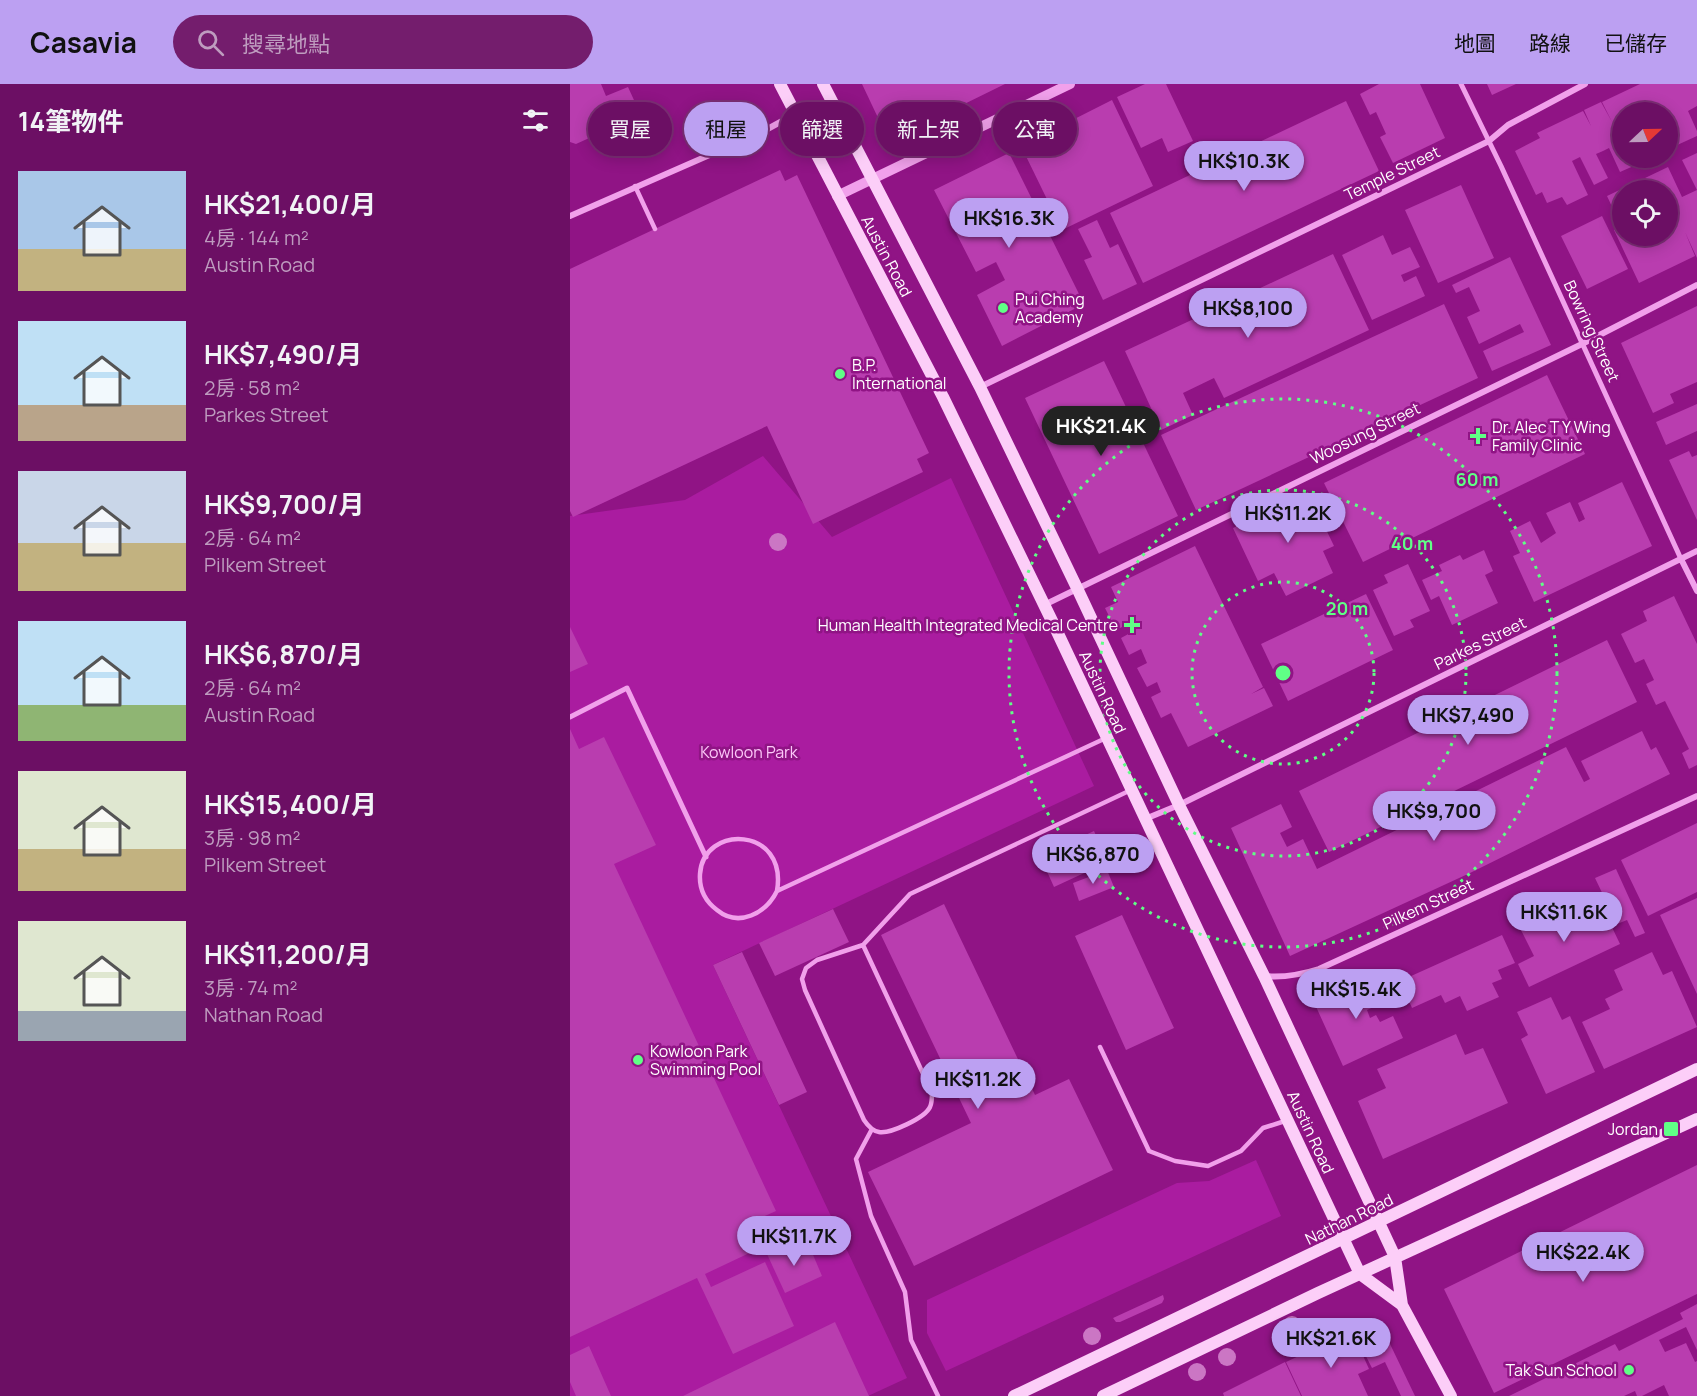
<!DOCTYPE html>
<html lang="zh-TW">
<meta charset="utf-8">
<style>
:root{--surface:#6c0f64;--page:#741d6d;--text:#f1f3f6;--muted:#be9cbf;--line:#7f2f78;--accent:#bca0f2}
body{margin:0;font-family:Manrope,"Noto Sans TC",sans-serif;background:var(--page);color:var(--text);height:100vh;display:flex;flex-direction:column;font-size:22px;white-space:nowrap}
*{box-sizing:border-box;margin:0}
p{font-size:20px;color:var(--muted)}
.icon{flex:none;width:33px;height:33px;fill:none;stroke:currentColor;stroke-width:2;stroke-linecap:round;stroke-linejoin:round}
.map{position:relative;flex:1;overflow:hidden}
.drawer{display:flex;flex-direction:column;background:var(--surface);width:570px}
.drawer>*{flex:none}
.hud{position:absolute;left:18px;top:18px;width:570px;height:54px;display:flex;gap:12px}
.needle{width:39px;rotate:68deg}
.fabs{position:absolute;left:1042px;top:18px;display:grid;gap:12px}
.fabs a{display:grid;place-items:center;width:66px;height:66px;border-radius:50%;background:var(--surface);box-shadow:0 3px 15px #0003,0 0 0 2px var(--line);font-size:30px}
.price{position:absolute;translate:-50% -51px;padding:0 14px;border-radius:21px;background:var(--accent);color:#111;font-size:20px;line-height:39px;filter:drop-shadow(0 2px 3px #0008)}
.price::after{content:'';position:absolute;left:50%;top:36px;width:18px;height:14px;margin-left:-9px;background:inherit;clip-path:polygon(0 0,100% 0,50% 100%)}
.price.current{background:#222;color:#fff}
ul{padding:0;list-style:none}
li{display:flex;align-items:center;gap:18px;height:150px;padding:0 18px}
li span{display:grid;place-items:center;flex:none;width:168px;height:120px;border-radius:0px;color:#555}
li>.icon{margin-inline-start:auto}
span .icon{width:72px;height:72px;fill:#fffc;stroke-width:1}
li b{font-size:26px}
h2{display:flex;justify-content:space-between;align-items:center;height:72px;padding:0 18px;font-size:26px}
.tag{padding:0 21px;border-radius:27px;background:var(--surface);box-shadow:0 3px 15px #0003,0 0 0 2px var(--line);font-size:21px;line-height:54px}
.tag.current{background:var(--accent);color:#111}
header{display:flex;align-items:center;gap:36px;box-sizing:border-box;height:84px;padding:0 30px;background:var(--accent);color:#111}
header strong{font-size:28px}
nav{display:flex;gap:33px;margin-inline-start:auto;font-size:21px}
.search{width:420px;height:54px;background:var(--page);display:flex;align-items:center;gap:15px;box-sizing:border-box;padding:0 21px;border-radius:33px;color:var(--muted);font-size:22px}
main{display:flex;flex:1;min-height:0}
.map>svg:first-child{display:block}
.green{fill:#aa1ca0}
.building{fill:#b93daf}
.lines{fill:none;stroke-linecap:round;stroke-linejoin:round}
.service{stroke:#f1a0eb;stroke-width:4.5}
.pedestrian{stroke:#f1a0eb;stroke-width:5}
.minor{stroke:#f1a0eb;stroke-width:6}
.tertiary{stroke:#f1a0eb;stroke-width:10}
.secondary{stroke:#fccef8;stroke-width:12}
.tree{fill:#cb76c4}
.ring{fill:none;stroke:#60ff86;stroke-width:3;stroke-dasharray:3 6}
.poi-dot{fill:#60ff86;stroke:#901485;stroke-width:2}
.labels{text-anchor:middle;stroke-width:5;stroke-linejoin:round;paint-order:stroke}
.street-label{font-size:16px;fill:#fff;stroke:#901485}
.poi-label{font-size:16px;fill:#fff;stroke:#901485;text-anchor:start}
.park-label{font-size:16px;fill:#fcc7f8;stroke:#901485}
.centre{fill:#60ff86;stroke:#901485;stroke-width:3}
.ring-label{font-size:18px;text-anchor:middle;font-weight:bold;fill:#60ff86;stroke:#901485;stroke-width:5;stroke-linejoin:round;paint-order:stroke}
</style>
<header>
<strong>Casavia</strong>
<div class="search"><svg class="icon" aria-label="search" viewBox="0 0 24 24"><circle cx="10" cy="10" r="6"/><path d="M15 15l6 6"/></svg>搜尋地點</div>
<nav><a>地圖</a><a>路線</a><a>已儲存</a></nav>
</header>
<main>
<section class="drawer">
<h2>14筆物件<svg class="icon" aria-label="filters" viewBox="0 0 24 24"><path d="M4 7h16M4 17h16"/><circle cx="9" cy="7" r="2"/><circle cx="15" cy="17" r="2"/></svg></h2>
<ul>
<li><span style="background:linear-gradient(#a9c7e8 65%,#c2b280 0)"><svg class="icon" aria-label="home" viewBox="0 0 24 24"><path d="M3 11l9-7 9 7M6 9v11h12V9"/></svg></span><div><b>HK$21,400/月</b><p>4房 · 144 m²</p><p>Austin Road</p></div></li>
<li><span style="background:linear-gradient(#bfe0f5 70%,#b9a48a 0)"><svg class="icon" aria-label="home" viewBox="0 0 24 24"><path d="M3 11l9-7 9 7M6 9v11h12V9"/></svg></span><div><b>HK$7,490/月</b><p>2房 · 58 m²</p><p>Parkes Street</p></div></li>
<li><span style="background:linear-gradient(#c9d6e8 60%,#c2b280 0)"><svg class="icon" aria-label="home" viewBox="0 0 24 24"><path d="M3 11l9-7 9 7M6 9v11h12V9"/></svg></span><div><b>HK$9,700/月</b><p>2房 · 64 m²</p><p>Pilkem Street</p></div></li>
<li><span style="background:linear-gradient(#bfe0f5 70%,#8fb573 0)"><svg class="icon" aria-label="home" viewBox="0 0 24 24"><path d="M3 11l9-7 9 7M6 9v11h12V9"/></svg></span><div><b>HK$6,870/月</b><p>2房 · 64 m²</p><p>Austin Road</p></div></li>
<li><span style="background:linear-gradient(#dfe7d0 65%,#c2b280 0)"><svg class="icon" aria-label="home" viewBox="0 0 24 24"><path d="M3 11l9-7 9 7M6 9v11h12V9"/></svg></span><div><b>HK$15,400/月</b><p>3房 · 98 m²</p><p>Pilkem Street</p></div></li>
<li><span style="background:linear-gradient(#dfe7d0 75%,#9aa5b1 0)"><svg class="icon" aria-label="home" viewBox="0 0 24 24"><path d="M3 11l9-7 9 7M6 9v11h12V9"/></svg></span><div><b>HK$11,200/月</b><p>3房 · 74 m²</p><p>Nathan Road</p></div></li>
</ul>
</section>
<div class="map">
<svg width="1127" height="1312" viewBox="0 0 1127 1312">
<rect width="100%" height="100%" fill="#901485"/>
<path class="green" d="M193,372L262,453L381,394L524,702L143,881L337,1294L298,1312H0V432L115,416Z
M686,1076L711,1132L376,1287L357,1249V1216L607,1099L639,1097Z"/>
<path class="building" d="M0,0H31L36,12L58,3L69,27L47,37L48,41L6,60L0,58Z
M292,0H435L319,57Z
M575,0H596L623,57L598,68L592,54L571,64L547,13Z
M809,0H850L875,54L823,79L810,53L816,50L806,28L800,31L790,10Z
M917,0H946L922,11Z
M1070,0H1127V22L1118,27L1127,47V52L1105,62L1098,47V28H1053V74H1073L1075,77L1050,88L1039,64L1033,67L1026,70L1038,94L1024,101L1010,73L1002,77L1018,111L997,121L992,113L977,119L972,108L966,111L945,67L970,54L967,49L1013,27L1021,42L1014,26L1031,18L1042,38L1032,18Z
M542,16L583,102L492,146L451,62Z
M776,17L809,87L573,199L540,129Z
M439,69L514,220L432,262L407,211L435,196L426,178L406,188L364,106Z
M1127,69V174L1115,148L1125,172L1069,199L1044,146L1051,142L1037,112L1060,101L1062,106H1053V152H1098V106H1080L1075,94L1098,83L1112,113L1127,106L1112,76Z
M210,86L215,97L227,91L359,369L347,375L353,388L243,440L197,342L3,433L0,427V185Z
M891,101L924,174L868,199L835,126Z
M1032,132L1058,185L1017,205L991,152Z
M527,136L540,164L548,160L567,200L533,216L514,176L522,173L508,145Z
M813,151L822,171L840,163L850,183L831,191L834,198L846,192L855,212L802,236L772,171Z
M763,170L799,246L654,314L644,294L613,309L623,331L591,346L555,267Z
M940,173L981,261L922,287L913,267L954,248L950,240L909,260L897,233L910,227L899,203L886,209L882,201Z
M874,220L908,294L626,426L591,351Z
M1127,222V298L1100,310L1104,319L1083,329L1051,259Z
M534,277L608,432L529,470L455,314Z
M977,291L1015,370L793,478L754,399Z
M1127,320V347L1096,361L1086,338Z
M1119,367L1122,373L1127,371V436L1099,376Z
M1052,398L1082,462L964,518L943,472L950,469L940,447L960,437L971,459L986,449L976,429L1000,418L1009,438L1015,435L1008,419Z
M738,408L764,462L753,467L763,489L716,512L704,489L688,497L663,444Z
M625,462L693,603L681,610L694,604L703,622L618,663L601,629L591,634L581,613L591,608L587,598L577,603L567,584L577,579L571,565L559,571L551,554L562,548L558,540L546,546L535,524L548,518L541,503Z
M914,466L923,487L915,491L928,519L882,541L869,512L861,516L852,496L872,487L869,481L890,471L893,476Z
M838,480L860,527L840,536L844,543L824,552L803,506L818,499L814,491Z
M796,510L823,566L718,617L691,560Z
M1104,512L1127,560V681L1119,685L1112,669L1119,665L1095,617L1086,621L1076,600L1084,596L1074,575L1065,579L1051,550L1077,537L1073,527Z
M0,543L18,580L0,588Z
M1037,556L1067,618L759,768L729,707Z
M0,645L9,665L34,653L86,761L44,780L206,1127L179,1139L190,1164L135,1190L141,1203L195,1178L224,1242L163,1270L127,1194L0,1253Z
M1072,647L1081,666L1086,663L1100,690L900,789L720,872L661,744L711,720L722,743L710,749L717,763L733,755L747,785L996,663L1014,698L1020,695L1011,677Z
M1127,739V808L1078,832L1051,776Z
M524,747L538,778L484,803L470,772Z
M1046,785L1075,849L1065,853L1057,836L1047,840L1025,794Z
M537,786L544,803L509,817L503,799Z
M1127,814V910L1090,831Z
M1013,817L1025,844L1039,837L1050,860L959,903L948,880L964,872L951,846Z
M374,820L465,1011L499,995L543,1086L344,1182L298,1088L401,1039L311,851Z
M263,825L279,858L205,892L189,859Z
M552,831L604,944L556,966L505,852Z
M932,851L945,879L928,886L932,895L922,899L929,913L897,927L890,912L875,919L871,911L842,924L830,897Z
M172,868L237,1008L209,1021L143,881Z
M1082,868L1093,891L1102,887L1127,943L1034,985L1012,938L1040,925L1035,915L1053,906L1044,886Z
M802,888L816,917L797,926L800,934L806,931L810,938L823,932L833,954L773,982L743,916Z
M981,913L992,936L1000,932L1025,988L976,1010L951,955L958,951L947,928Z
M886,950L895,971L913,964L938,1019L813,1075L788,1017L816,1004L807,985Z
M1127,1081V1210L924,1309L874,1205Z
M227,1157L232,1169L241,1166L252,1192L215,1209L197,1170Z
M593,1211L594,1215L592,1219L550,1238H546L543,1234Z
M1127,1220V1266L1116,1243L1089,1256L1095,1268L1116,1259L1125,1278L1127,1277V1312H1099L1094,1301L1072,1312H1067L1065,1307L1054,1312H939L1045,1260L1049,1267L1113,1235L1110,1229Z
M808,1235L845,1312H831L815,1278L802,1284L783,1247Z
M265,1238L299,1312H113Z
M782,1247L799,1285L788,1290L798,1312H732L716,1278Z
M19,1262L41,1312H6L0,1298V1271Z
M715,1278L731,1312H654L653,1309Z"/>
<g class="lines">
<path class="service" d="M65,102L85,145
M207,807C218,742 133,740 130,790C129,805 135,817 147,826C169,844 196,829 207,807L536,654
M293,861L362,1009C362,1014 362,1019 360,1023C355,1034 320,1050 309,1048C302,1047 298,1042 294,1036L235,906L232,895L236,884L247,876L293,861L340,810L561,706
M530,963L579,1067L605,1077L638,1082L671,1067L693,1044L715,1037
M302,1045L286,1075L301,1132L335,1208L341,1256L368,1312"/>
<path class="pedestrian" d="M891,0L931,82L1111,475
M0,633L57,604L136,773"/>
<path class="minor" d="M0,132L192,48L225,30
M410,303L919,57L938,41L1015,0
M1111,475L1127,507
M474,521L1012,260L1127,201
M575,735L609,721L1127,467
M694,892C714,894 730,891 749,885L1127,712"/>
<path class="tertiary" d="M267,112L500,0"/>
<path class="secondary" d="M210,0L373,313L483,539L790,1190L832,1221
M253,0L410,303L507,504L609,721L694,892L825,1173L832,1221L881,1312
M444,1312L1127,985
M533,1312L748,1209L1127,1035"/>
</g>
<g class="tree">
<circle cx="208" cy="458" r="9"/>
<circle cx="722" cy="1241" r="9"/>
<circle cx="522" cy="1252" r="9"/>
<circle cx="657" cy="1273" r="9"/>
<circle cx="627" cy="1288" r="9"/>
</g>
<g class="ring">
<circle cx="713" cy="589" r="91"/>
<circle cx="713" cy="589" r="183"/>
<circle cx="713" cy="589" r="274"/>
</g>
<g class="poi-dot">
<circle cx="433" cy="224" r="6"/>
<circle cx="270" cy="290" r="6"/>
<path d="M905 343h6v6h6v6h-6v6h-6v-6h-6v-6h6z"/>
<path d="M559 532h6v6h6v6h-6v6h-6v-6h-6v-6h6z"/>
<circle cx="68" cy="976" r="6"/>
<rect x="1093" y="1037" width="16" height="16" rx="3"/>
<circle cx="1059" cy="1286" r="6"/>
</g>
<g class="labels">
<g class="street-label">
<text transform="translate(822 89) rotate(-26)" y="6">Temple Street</text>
<text transform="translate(317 172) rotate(62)" y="6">Austin Road</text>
<text transform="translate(1022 247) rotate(65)" y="6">Bowring Street</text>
<text transform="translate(795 349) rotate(-26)" y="6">Woosung Street</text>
<text transform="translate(910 559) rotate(-26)" y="6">Parkes Street</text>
<text transform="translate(533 608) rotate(65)" y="6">Austin Road</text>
<text transform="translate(858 820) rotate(-25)" y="6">Pilkem Street</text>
<text transform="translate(741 1048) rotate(65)" y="6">Austin Road</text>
<text transform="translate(779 1135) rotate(-26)" y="6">Nathan Road</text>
</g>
<g class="poi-label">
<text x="445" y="221">Pui Ching<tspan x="445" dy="18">Academy</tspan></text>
<text x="282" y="287">B.P.<tspan x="282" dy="18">International</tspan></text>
<text x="922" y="349">Dr. Alec T Y Wing<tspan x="922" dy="18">Family Clinic</tspan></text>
<text x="548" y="547" text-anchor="end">Human Health Integrated Medical Centre</text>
<text x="80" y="973">Kowloon Park<tspan x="80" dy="18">Swimming Pool</tspan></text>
<text x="1088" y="1051" text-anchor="end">Jordan</text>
<text x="1047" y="1292" text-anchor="end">Tak Sun School</text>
</g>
<g class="park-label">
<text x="179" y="674">Kowloon Park</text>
</g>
</g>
<circle cx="713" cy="589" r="9" class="centre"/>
<g class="ring-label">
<text x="907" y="402">60 m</text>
<text x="842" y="466">40 m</text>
<text x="777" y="531">20 m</text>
</g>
</svg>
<div class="fabs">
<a><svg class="needle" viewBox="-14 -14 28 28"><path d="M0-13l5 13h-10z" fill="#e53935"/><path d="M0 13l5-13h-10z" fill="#be9cbf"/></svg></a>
<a><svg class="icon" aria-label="locate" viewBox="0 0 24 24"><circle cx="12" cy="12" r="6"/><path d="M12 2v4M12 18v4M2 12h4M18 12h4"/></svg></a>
</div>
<b class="price" style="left:674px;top:108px">HK$10.3K</b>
<b class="price" style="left:439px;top:165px">HK$16.3K</b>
<b class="price" style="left:678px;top:255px">HK$8,100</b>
<b class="price current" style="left:531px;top:373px">HK$21.4K</b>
<b class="price" style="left:718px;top:460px">HK$11.2K</b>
<b class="price" style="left:898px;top:662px">HK$7,490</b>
<b class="price" style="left:864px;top:758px">HK$9,700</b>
<b class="price" style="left:523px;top:801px">HK$6,870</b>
<b class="price" style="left:994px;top:859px">HK$11.6K</b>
<b class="price" style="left:786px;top:936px">HK$15.4K</b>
<b class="price" style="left:408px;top:1026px">HK$11.2K</b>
<b class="price" style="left:224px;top:1183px">HK$11.7K</b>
<b class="price" style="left:1013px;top:1199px">HK$22.4K</b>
<b class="price" style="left:761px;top:1285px">HK$21.6K</b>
<div class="hud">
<a class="tag">買屋</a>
<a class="tag current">租屋</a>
<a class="tag">篩選</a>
<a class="tag">新上架</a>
<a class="tag">公寓</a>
</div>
</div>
</main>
